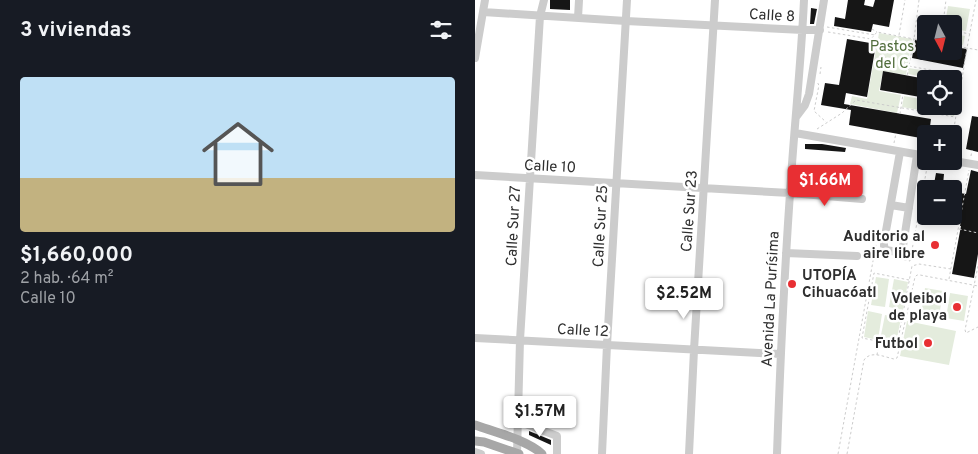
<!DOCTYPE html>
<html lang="es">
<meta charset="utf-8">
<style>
:root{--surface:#171b24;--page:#20242c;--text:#f1f3f6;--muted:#9ea1a6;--accent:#e82f33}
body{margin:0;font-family:Overpass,sans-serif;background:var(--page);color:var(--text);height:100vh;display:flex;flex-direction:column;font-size:19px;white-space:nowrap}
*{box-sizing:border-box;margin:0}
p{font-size:16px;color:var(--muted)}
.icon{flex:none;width:28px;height:28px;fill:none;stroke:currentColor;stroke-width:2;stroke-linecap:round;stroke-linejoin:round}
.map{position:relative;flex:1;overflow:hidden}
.drawer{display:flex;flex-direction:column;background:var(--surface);width:475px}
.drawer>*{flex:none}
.needle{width:32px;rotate:173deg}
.fabs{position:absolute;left:442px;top:15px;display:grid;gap:10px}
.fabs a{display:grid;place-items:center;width:45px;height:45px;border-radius:5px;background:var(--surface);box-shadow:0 2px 12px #0003;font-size:25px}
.price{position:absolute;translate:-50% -42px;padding:0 11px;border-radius:5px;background:#fff;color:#222;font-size:16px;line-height:32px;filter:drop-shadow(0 1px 2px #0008)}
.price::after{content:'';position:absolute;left:50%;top:30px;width:15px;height:11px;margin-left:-8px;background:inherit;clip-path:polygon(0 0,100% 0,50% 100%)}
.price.on{background:var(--accent);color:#fff}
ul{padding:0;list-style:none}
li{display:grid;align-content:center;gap:10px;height:265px;padding:0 20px}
li span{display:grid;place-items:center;height:155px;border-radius:5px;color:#555}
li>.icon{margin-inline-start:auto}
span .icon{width:90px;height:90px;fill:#fffc;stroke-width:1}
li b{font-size:21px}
h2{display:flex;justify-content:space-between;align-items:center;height:60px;padding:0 20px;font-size:21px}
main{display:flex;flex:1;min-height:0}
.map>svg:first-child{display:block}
.green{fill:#e4ecdd}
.building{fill:#161616}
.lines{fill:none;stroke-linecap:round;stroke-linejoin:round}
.path{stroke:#ccc;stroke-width:1;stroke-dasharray:2.5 2.5;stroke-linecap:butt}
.minor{stroke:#ccc;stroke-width:8}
.major{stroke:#a7a7a7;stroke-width:9}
.poi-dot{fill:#e82f33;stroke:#fff;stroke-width:2}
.labels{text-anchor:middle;stroke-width:5;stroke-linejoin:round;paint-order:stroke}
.street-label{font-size:15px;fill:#2f2f2f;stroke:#fff}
.park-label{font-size:15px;fill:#506c3b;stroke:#fff}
.poi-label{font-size:15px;font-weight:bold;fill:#2f2f2f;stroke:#fff;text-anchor:end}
</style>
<main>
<section class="drawer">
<h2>3 viviendas<svg class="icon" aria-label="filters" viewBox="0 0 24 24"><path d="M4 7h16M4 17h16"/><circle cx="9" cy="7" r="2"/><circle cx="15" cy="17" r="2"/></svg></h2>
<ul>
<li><span style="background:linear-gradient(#bfe0f5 65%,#c2b280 0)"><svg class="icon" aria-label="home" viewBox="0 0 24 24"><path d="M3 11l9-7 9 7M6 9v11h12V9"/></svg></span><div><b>$1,660,000</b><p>2 hab. · 64 m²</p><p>Calle 10</p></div></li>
</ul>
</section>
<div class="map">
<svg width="503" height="454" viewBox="0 0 503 454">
<rect width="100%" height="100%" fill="#fff"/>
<path class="green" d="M473,6L495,9L491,31L479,29V24H470Z
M404,33L437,39L431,75L408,71L404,91L426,95L422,113L375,104L377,96L392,99Z
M479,34L490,36L488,45L479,43Z
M434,68L486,77L479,116L427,107L429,96L451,100V106H479V79H460L433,74Z
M401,277L414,279L410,307L396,305Z
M419,279L433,282L428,310L414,307Z
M450,288L468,291L464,317L446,314Z
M475,293L493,296L489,321L471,318Z
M393,311L407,314L403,340L389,337Z
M410,315L426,318L421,343L405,340Z
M432,321L481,331L474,365L425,356Z"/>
<path class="building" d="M75,0H95V10L75,9Z
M373,0H390L389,5L398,7L400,0H419L414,27L398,24L396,32L359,26L360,17L370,19Z
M336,8L342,9L339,24H335Z
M372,39L401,44L392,97L371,93L369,104L456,119L454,134H451V139L374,125L376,110L346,105L350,83L364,85Z
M440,40L451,42V51H479V47L492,49L488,68L437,58Z
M408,71L451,79V98L405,90Z
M497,116L503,117V152L491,149Z
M330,144H347L371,148L370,152L330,149Z
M496,170L503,172V254L499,278L477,274L486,226H485L487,214L479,213V192L491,194Z
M461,173L469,174L468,185L459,184Z
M448,191L451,192V208L446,207Z
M54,431L76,440V445L54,435Z"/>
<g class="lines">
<path class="path" d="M444,0L439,39L451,41
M468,24L471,0
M442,25L451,26
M352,27L400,35
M397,29L402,32
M479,31L495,34
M353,32L396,39
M424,35L430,0
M396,43V39L402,32L439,39L432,76
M479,46L492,48L501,0
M434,66L487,76
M345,74L346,67
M343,83V84L344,85L339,111L351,122
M425,114L428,94
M342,129L367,113L381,100L480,117
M478,134L492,48L503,50
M419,143L421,133
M496,156L497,150
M471,167H476
M484,229L503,233
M400,255L408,256
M424,259L435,261L453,162
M503,266L490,330L491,333L503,327
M474,279L494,170
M434,280L399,273L387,338L422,345L437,266L444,264L476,269
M402,355L404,342
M363,454L404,228
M372,454L389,360C396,350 409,357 419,359L422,358L440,277L442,275H445L503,286"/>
<path class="minor" d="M8,12L151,21L328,30H345
M103,18L104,0
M0,58L10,0
M321,117L330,105L334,94L349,0
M320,133L451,156
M425,152L409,242V246L411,250L422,252L426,250L428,246L442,155
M479,161L503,165
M0,175L315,193L387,199
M416,205L434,208
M311,253L382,256
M0,338L305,354
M43,421L82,436V454
M0,452L6,454
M42,453L45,340L65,16L69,0
M127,454L132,345L152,0
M214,454L219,350L240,0
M302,454C305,367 309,280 315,193C319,129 326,64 329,0"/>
<path class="major" d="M0,425C20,432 52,440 67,454
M0,441L9,442L44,454"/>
</g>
<g class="poi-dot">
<circle cx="460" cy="245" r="5"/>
<circle cx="317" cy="284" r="5"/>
<circle cx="482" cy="307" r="5"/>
<circle cx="453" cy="343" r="5"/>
</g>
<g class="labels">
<g class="street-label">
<text transform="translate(297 15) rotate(3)" y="5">Calle 8</text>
<text transform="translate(75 166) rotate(3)" y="5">Calle 10</text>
<text transform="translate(214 211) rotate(-86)" y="5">Calle Sur 23</text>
<text transform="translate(38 226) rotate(-87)" y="5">Calle Sur 27</text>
<text transform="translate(125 226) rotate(-87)" y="5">Calle Sur 25</text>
<text transform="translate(295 299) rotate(-87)" y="5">Avenida La Purísima</text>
<text transform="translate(108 330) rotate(3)" y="5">Calle 12</text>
</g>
<g class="park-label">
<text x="417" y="51">Pastos<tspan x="417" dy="17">del C</tspan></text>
</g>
<g class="poi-label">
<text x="450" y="241">Auditorio al<tspan x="450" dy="17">aire libre</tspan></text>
<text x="327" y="280" text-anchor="start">UTOPÍA<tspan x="327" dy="17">Cihuacóatl</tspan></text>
<text x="472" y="303">Voleibol<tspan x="472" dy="17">de playa</tspan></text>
<text x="443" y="348">Futbol</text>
</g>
</g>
</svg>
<div class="fabs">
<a><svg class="needle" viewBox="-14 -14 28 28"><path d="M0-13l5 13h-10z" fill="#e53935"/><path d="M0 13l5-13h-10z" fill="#9ea1a6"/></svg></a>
<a><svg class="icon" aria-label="locate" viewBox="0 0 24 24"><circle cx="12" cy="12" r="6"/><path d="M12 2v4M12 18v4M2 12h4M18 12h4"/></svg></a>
<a>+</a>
<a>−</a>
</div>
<b class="price on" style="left:350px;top:207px">$1.66M</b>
<b class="price" style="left:209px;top:320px">$2.52M</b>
<b class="price" style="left:65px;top:438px">$1.57M</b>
</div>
</main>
